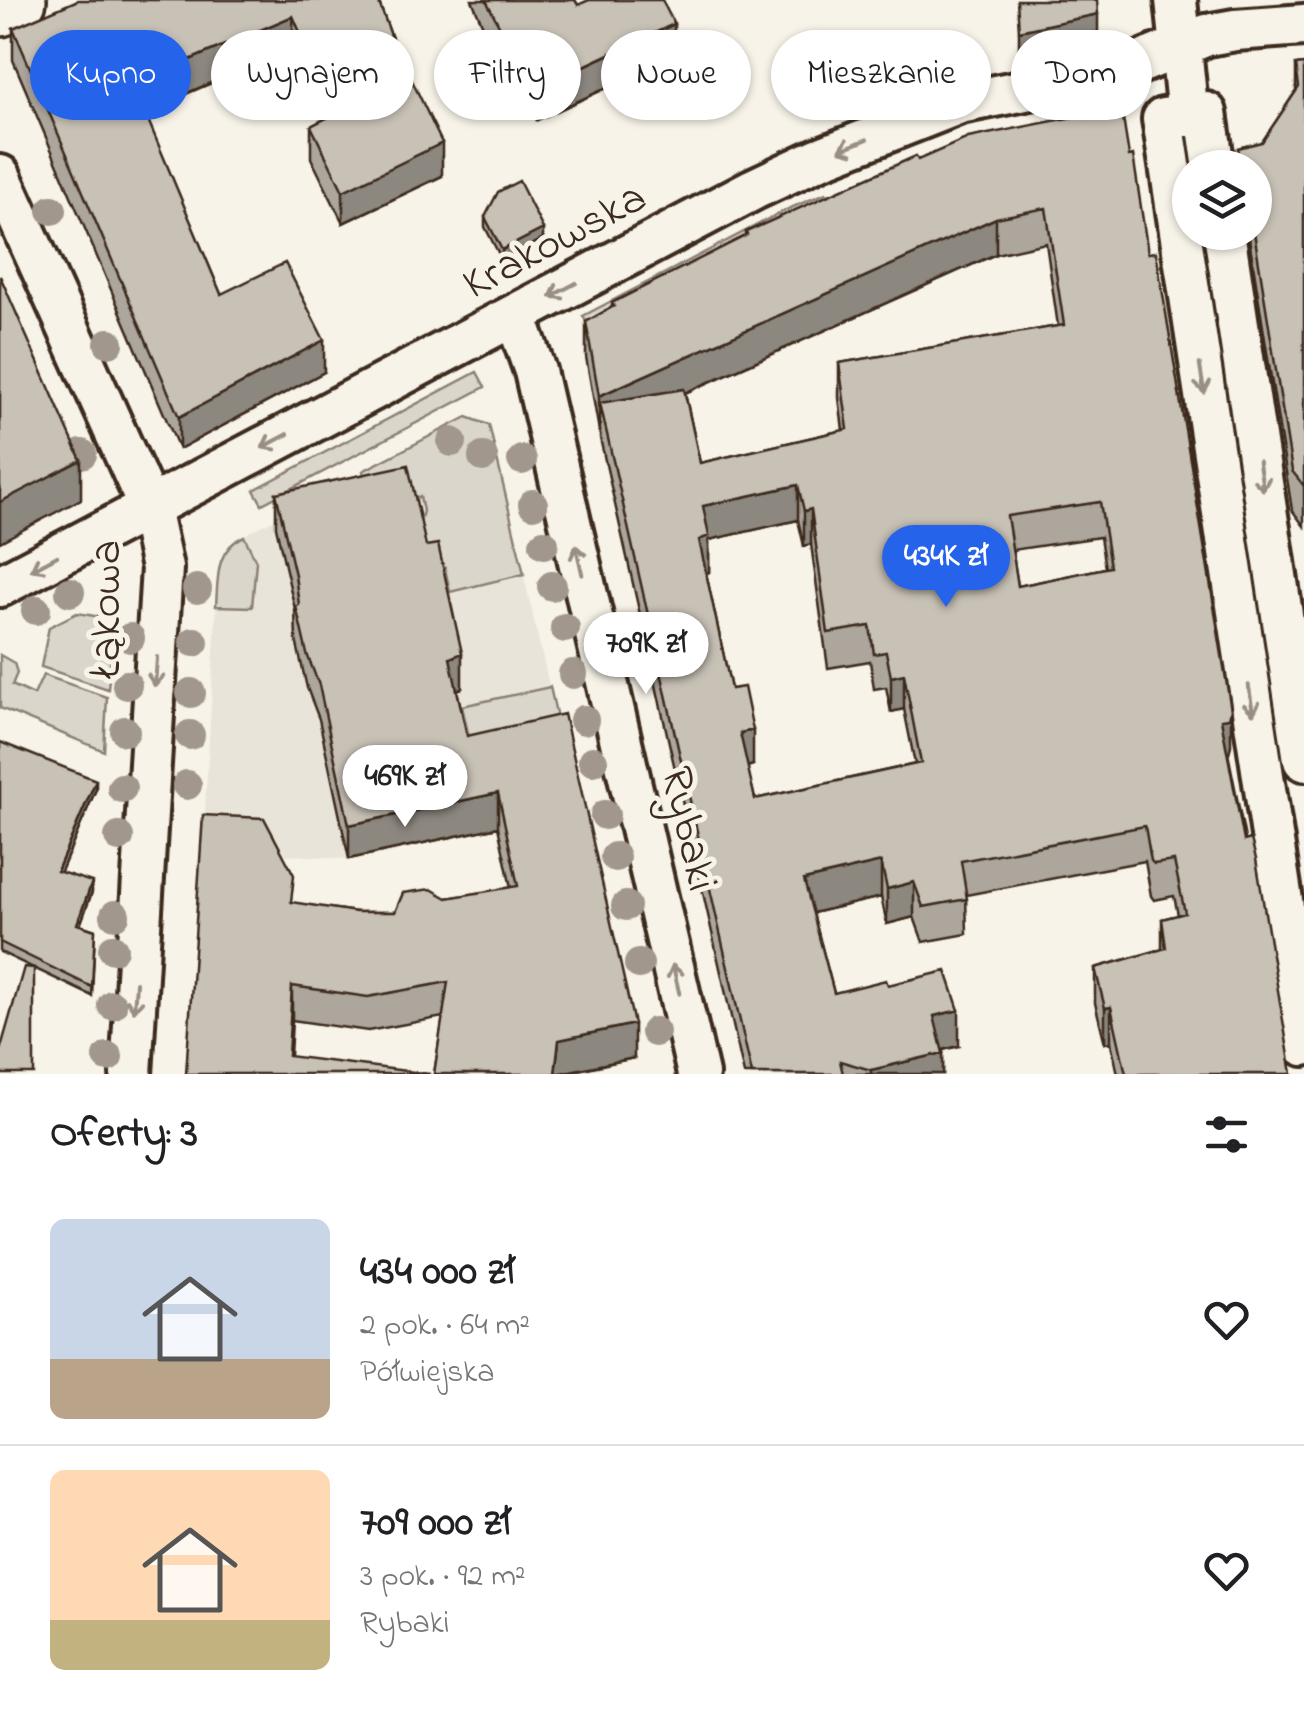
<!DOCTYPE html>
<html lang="pl">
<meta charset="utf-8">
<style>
:root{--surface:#fff;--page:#f2f2f2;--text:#202124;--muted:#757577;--line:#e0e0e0;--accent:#2563eb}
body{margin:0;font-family:"Indie Flower",sans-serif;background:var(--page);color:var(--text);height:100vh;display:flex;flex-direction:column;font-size:38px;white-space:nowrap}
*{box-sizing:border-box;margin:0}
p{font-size:32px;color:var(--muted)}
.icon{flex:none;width:55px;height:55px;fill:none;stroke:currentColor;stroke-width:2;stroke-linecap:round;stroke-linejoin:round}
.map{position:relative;height:1074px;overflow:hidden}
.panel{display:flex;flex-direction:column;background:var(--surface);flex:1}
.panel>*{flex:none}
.banner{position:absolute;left:30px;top:30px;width:1245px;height:90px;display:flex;gap:20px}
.controls{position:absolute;left:1172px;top:150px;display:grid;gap:20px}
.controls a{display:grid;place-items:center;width:100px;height:100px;border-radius:50%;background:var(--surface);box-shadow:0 2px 8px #0004;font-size:50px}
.price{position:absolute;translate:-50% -85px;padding:0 22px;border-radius:35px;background:#fff;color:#222;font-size:32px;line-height:65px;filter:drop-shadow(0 2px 5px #0008)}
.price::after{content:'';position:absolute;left:50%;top:60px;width:30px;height:22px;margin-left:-15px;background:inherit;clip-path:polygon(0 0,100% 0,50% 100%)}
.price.current{background:var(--accent);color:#fff}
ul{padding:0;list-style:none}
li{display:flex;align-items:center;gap:30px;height:250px;padding:0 50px}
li+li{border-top:2px solid var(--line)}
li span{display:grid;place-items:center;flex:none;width:280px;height:200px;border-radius:15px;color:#555}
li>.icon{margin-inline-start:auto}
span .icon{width:120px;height:120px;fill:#fffc;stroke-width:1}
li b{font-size:42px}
h2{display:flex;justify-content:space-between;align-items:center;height:120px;padding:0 50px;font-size:42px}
.tag{padding:0 35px;border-radius:45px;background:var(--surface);box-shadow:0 2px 8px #0004;font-size:35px;line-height:90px}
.tag.current{background:var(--accent);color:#fff}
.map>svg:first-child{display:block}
.built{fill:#e9e4d9}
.green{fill:#dbd6cb;stroke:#8b8074;stroke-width:2.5}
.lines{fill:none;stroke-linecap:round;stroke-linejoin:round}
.street-casing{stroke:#3b2a1e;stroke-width:48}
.secondary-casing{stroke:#3b2a1e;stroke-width:62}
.street{stroke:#f7f3e8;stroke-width:40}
.secondary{stroke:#f7f3e8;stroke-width:55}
.tree{fill:#a1978c}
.wall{fill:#aca69d;stroke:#3b2a1e;stroke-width:2.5;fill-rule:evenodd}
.shaded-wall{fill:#8c877f;stroke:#3b2a1e;stroke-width:2.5}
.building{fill:#c8c1b6;stroke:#3b2a1e;stroke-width:2.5;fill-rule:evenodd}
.oneway{stroke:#998e83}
.labels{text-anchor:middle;stroke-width:10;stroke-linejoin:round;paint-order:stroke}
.street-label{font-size:45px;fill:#3b2a1e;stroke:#f7f3e8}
</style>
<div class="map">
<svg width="1304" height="1074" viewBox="0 0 1304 1074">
<rect width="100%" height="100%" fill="#f7f3e8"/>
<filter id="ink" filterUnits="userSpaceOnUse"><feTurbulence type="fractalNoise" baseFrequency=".01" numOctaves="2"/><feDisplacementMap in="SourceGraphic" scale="20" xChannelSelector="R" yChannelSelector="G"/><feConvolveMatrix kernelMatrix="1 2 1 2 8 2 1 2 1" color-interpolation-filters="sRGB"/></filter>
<g filter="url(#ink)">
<path class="built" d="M467,417L489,425L578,811L369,857L349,859L208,849L203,845L219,562L233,541Z"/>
<path class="green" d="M826,193L830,204L589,327L583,316L786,210Z
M477,372L485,387L262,504L254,490Z
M467,417L489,425L524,574L450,592L445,568L428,558L420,523L423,511L420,497L408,499L366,481L363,471Z
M244,536L256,561L252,607L216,606C218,577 215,550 244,536Z
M77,613L100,617C116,639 110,663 108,689L41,667L49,627Z
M0,655L14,663L17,673L12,685L34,695L43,675L107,697L104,751L0,708Z
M550,687L564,748L476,768L462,706Z"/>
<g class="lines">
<defs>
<path id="street" d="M1176,0L1188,116
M1214,168L1206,113L1163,119L1304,1045
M0,176L149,507L162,568L131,1074
M1224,232L1304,760
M515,315L535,371L698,1074
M0,586L754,189L818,159L960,103L1120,71L1207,35L1235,30L1304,25"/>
<path id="secondary" d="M0,8L18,0"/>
</defs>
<use href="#street" class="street-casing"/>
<use href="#secondary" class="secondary-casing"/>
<use href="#street" class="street"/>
<use href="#secondary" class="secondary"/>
</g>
<g class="tree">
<circle cx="52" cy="210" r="15"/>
<circle cx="109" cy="343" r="15"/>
<circle cx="452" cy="442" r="15"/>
<circle cx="82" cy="454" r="15"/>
<circle cx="483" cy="457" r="15"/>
<circle cx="522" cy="460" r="15"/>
<circle cx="533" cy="504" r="15"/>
<circle cx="544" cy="544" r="15"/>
<circle cx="552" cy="586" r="15"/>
<circle cx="197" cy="589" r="15"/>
<circle cx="70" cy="592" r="15"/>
<circle cx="36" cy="610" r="15"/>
<circle cx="565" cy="628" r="15"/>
<circle cx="130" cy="638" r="15"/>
<circle cx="194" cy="642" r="15"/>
<circle cx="573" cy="674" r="15"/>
<circle cx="127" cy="685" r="15"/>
<circle cx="191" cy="693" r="15"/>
<circle cx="584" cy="720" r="15"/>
<circle cx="125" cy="731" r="15"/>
<circle cx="190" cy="735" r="15"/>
<circle cx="593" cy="761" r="15"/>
<circle cx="187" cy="785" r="15"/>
<circle cx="122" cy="788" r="15"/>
<circle cx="605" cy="815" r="15"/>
<circle cx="119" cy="837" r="15"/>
<circle cx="615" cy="857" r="15"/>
<circle cx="626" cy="906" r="15"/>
<circle cx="115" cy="915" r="15"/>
<circle cx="113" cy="949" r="15"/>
<circle cx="639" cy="964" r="15"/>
<circle cx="112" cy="1005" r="15"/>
<circle cx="655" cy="1032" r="15"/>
<circle cx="108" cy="1057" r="15"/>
</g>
<path class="wall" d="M378,0L442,176L343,223L311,158V126L324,119L293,48L144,112L221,294L324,372L179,449L13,60V28Z
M472,0H575L578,5L674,57L537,120L512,67L505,70L488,38Z
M1304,64V526L1292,510L1248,232H1255V168H1238V148L1262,142L1296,91V65Z
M1088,114L1231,745L1228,753L1292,1074H1118L1111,1042L1105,1043L1095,1003V968L1162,949V919L1178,915L1174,896L1154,900L1151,896L1145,861L966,895L967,934L923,942L914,917L887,924L881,897L813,913L834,993L888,985L959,1046L943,1050V1074H744L600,438V431H599L586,357V322L612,307V303L746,236V232L918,160ZM1046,243L1058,326L839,363V398L843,430L700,463L685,393L996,254ZM798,520L804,546L811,544L828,668L870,661L874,689L886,687L891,712L904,709L915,764L755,799L747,767L753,765L731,689L706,573L709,572V540ZM1100,537L1105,568L1018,586L1012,550Z
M485,217L543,239L502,260L485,227Z
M276,493L426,546L462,688L457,690L467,736L634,1058L560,1074H434L443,1017L368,1031L292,1020L186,1074L294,903L356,912H395L447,898L511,888L498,827L349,859L319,719L307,688L296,640L295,609L276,527Z
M0,742L96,789L60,872L92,892L80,925L95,930L92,996L0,952Z"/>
<path class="shaded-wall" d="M1098,14V32L1019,49V31Z
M293,16V48L133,116V84Z
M674,24V57L537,120V88Z
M512,34V67L505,70V37Z
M442,143V176L343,223V191Z
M996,218V254L606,428L600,403V431H599V396Z
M543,229V239L502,260V250Z
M324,340V372L179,449V417Z
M81,460V499L0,542V502Z
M798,485V520L709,540V572L699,575V540L703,506Z
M811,509V544L804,546V511Z
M462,653V688L450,692V658Z
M904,674V709L891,712V677Z
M1231,710V745L1229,753L1221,754V719Z
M753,730V765L740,769V733Z
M96,780V789L57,881V871Z
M498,793V827L349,859V825Z
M881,862V897L804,915V880Z
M92,882V892L77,934V924Z
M914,882V917L887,924V889Z
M292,986V1020L289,1074L288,1056Z
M1111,1007V1042L1105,1043V1008Z
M959,1010V1046L934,1052V1016Z
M634,1024V1058L555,1074L559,1040Z
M943,1053V1074H871V1070Z"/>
<path class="building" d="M78,0H378L393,41L442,143L343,191L311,126L335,114L293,16L133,84L221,294L285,263L324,340L179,417L13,28Z
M486,0H575L578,5L589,0H662L674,24L537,88L512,34L505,37Z
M1017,0H1097L1098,14L1019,31Z
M1304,64V486L1292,471L1254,232L1255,168H1242L1238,148L1262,142L1299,87L1296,65Z
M1122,112L1129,156L1133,155L1148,253L1156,252L1231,710L1229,718L1221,719L1244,841L1251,839L1256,859L1292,1074H1126L1111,1007L1105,1008L1095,968L1166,948L1162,919L1185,913L1174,861L1154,864L1151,861L1145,826L961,861L967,899L923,907L914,882L887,889L881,862L804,880L834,993L886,980L888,985L946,971L959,1010L934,1016L943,1053L871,1070L840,1061L843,1074H752L600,403L684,389L700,463L848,429L839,363L1064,325L1046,208L996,218L599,396L586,322L614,306L612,303L747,235L746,232L916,156L918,160L968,138L1088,114V118ZM798,485L804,511L811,509L828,633L870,626L874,654L886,652L891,677L904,674L921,763L755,799L740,733L753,730L744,687L731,689L699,540L709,536L703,506ZM1100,502L1110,567L1018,586L1007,516Z
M519,181L543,229L502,250L485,217L498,192Z
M0,276L81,460L0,502Z
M408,465L426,546L438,544L448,590L462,653L450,658L467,736L564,714L634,1024L559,1040L555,1074H434L448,982L368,997L292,986L288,1056L430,1074H186L203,815L264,818L294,875L291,902L356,912H395L403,893L431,889L447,898L518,886L498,793L349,825L319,685L307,654L296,606L299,605L295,575L276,493Z
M0,742L96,780L57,871L92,882L77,924L95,930L92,987L0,942Z
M24,967L34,968V1074H0V1051Z"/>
<defs><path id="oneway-shaft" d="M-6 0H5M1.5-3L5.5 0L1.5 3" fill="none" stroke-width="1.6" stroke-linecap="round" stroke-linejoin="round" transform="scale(2.5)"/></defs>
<g class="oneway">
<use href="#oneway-shaft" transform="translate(853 145) rotate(158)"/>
<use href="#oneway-shaft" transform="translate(563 290) rotate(152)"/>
<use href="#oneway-shaft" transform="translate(1202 379) rotate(81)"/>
<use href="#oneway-shaft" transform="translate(275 441) rotate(152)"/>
<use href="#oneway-shaft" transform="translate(1261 476) rotate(81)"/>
<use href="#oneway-shaft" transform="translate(579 560) rotate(-103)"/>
<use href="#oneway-shaft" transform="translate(44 563) rotate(152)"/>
<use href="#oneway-shaft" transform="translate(156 672) rotate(94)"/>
<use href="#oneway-shaft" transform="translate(1251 700) rotate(81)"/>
<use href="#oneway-shaft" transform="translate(676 979) rotate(-103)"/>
<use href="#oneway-shaft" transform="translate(135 997) rotate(94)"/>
</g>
</g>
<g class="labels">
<g class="street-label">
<text transform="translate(553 238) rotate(-28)" y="16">Krakowska</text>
<text transform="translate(103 609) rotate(-90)" y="16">Łąkowa</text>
<text transform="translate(692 828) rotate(77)" y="16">Rybaki</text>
</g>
</g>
</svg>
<div class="controls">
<a><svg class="icon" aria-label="layers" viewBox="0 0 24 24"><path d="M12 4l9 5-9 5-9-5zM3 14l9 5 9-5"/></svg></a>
</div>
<b class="price current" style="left:946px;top:610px">434K zł</b>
<b class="price" style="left:646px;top:697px">709K zł</b>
<b class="price" style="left:405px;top:830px">469K zł</b>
<div class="banner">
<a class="tag current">Kupno</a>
<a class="tag">Wynajem</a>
<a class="tag">Filtry</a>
<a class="tag">Nowe</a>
<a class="tag">Mieszkanie</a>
<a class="tag">Dom</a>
</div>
</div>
<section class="panel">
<h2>Oferty: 3<svg class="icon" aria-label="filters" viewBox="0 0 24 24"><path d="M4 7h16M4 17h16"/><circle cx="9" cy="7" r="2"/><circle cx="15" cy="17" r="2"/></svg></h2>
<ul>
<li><span style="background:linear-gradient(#c9d6e8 70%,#b9a48a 0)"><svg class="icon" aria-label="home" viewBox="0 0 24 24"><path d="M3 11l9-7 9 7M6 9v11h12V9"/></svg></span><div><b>434 000 zł</b><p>2 pok. · 64 m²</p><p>Półwiejska</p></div><svg class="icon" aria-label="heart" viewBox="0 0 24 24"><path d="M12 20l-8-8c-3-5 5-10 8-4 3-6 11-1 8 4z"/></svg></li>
<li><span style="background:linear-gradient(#ffd9b3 75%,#c2b280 0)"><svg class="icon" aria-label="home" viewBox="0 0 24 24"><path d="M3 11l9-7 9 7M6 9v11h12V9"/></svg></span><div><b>709 000 zł</b><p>3 pok. · 92 m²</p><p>Rybaki</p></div><svg class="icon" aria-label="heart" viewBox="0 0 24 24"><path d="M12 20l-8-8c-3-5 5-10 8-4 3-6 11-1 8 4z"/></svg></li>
</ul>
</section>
